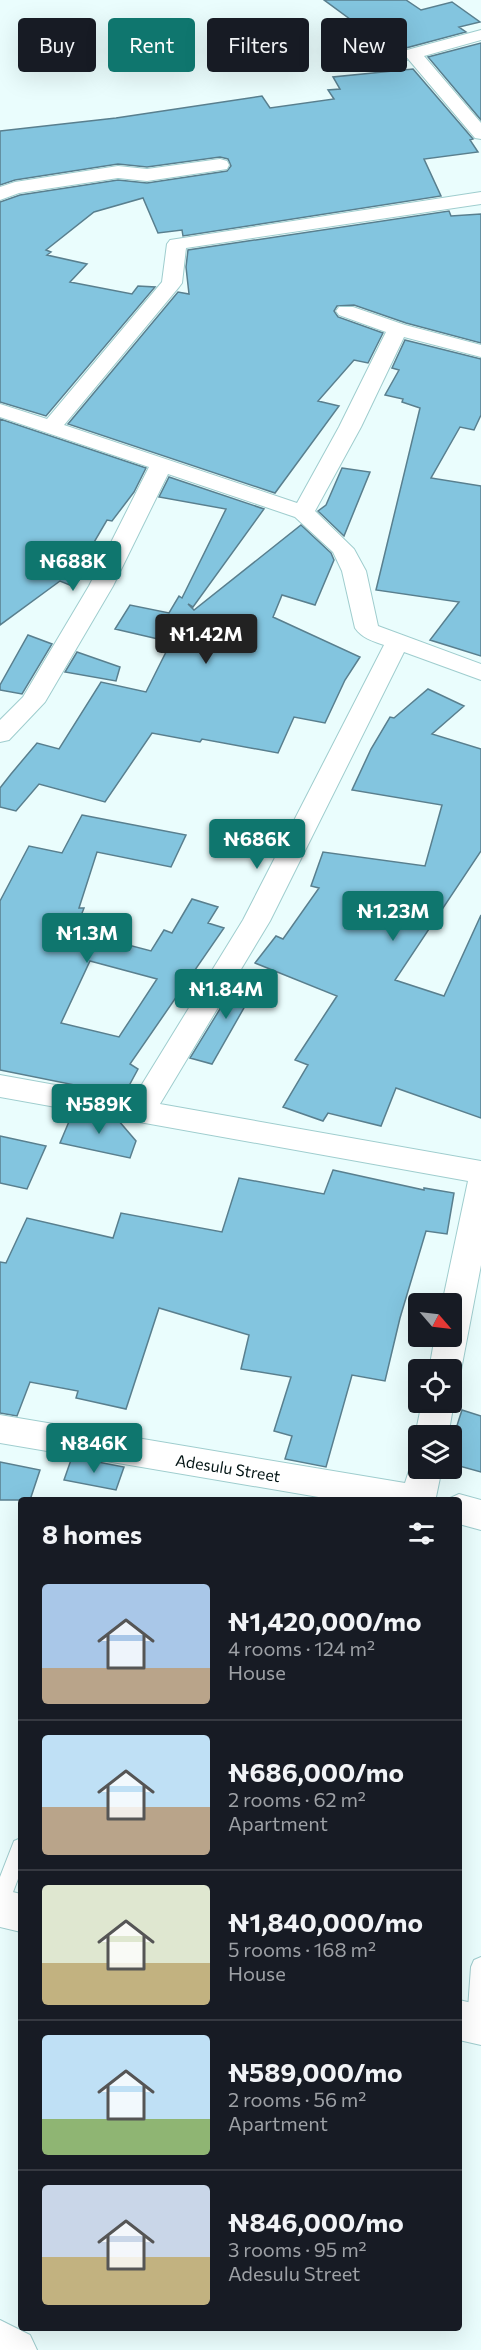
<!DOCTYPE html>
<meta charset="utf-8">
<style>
:root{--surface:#171b24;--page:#20242c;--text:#f1f3f6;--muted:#9ea1a6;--line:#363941;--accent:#0f766e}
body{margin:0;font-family:Commissioner,sans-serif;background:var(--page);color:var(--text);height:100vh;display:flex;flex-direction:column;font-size:22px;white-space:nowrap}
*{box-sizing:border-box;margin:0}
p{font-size:20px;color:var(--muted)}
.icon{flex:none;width:33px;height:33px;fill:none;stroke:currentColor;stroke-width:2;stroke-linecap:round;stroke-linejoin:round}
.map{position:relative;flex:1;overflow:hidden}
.panel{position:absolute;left:18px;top:1497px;width:444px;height:834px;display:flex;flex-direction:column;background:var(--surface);border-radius:6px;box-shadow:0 6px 24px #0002}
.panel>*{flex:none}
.guide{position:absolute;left:18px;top:18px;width:446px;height:54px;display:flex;gap:12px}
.needle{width:39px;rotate:118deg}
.buttons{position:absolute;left:408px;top:1293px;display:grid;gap:12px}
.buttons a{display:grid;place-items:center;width:54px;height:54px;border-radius:6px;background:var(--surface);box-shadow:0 6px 24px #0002;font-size:30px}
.price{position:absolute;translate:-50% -51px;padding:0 14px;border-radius:6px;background:var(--accent);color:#fff;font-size:20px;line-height:39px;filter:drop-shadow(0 2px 3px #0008)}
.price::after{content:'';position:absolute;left:50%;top:36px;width:18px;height:14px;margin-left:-9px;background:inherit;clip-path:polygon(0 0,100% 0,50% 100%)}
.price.on{background:#222;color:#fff}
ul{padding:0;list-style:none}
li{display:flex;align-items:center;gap:18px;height:150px;padding:0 24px}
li+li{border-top:2px solid var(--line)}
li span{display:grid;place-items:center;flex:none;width:168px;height:120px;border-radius:6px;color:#555}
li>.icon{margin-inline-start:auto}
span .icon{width:72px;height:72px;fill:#fffc;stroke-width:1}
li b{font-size:26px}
h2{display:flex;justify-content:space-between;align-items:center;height:72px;padding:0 24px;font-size:26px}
.pill{padding:0 21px;border-radius:6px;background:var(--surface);box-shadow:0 6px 24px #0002;font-size:21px;line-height:54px}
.pill.on{background:var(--accent);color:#fff}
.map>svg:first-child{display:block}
.building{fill:#83c5df;stroke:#597f8e;stroke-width:1.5;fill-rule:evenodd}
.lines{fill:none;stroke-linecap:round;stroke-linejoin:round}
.lane-casing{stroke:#9fcdce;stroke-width:2}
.street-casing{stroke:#9fcdce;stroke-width:2}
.lane{fill:#fff;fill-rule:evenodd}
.street{fill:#fff;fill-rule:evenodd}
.labels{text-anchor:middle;stroke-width:6;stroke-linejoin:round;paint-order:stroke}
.street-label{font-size:16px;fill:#031414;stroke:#fff}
</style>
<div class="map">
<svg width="481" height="2350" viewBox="0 0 481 2350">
<rect width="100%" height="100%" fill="#eafdfd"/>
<path class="building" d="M324,0H406L421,10L452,2L480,22L459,27L466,32L406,48L402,54L407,61Z
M481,43V120L428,57Z
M413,69L473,139L470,140L478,152L424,159L441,196L183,236L182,230L158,233L143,198L94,212L46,250L51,252L47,255L87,264L70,282L132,294L138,286L155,287L46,416L0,402V202L20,195L118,180L147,183L227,171L231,166L228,159L220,157L147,167L118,164L15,180L0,185V131L116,118L262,96L270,108L334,99L328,90L340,89L333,77Z
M449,211L451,216L481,214V343L406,323L354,305L337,306L334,311L338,317L383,333L368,363L354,360L318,401L339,406L275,493L68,424L178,292L189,294L186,267L188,250Z
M405,340L481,359V415L474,430L460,427L431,478L481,486V656L430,640L459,602L376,590L420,408L402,402L403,399L385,395L399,370L392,368Z
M0,419L146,468L134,492L112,521L107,520L83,561L97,565L72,586L60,581L0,625Z
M342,468L370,472L344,536L318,511L326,505Z
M169,477L264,509L193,607L188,604L194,610L301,525L331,553L334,560L315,605L282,595L273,617L360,657L345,680L325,723L294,717L278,753L202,739L200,742L152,733L105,802L39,784L16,811L0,807V788L11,774L37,743L59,749L101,682L146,692L171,642L115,629L130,605L169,613L179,596L182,598L226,509L159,497Z
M28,635L52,644L22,694L0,690V685Z
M77,652L120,667L116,681L65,672Z
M428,689L464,706L432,734L481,749V851L395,980L444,996L481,915V1118L396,1088L381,1126L328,1113L323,1121L283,1107L308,1065L295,1060L337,996L255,963L276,936L283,939L319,888L311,886L323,852L425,866L442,805L352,790L371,749L390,717L394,718Z
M82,815L186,835L171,867L97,852L79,908H84L75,931L151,951L164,930L172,933L192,899L218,907L208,923L224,928L130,1064L138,1069L124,1095L0,1070V901L29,846L62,853ZM90,961L157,979L119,1037L61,1023Z
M249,970L261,978L212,1064L190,1058L223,1004Z
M73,1112L118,1120L136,1141L130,1158L60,1143Z
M0,1136L46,1146L27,1189L0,1183Z
M333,1170L424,1190V1188L454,1193L447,1234L426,1231L400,1318L385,1381L352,1375L326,1467L285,1459L292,1436L274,1431L291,1377L241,1369L249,1335L159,1308L126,1409L76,1398L78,1391L30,1382L17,1416L0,1413V1262L6,1263L27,1218L113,1238L121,1213L222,1232L239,1178L324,1194Z
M462,1410L481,1416V1472L452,1464V1441Z
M72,1457L124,1467L116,1490L64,1480Z
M0,1462L40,1470L30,1500H0Z"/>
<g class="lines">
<defs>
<path id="lane" d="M21,1838V1871L7,1908L0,1910V1877L14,1841Z
M481,1957V2031L477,2033L470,2030L467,2023L471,1967L474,1960Z"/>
<path id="street" d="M481,30V40L424,56L481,123V139L475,138L404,54L407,50Z
M220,159L227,161L229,165L227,169L147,181L118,178L19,193L0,200V187L15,182L118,166L147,169Z
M481,192V204L186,248L182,283L179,287L64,425L297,503L339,427L386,332L339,315L336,311L339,307H353L405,325L481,345V357L404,337L361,427L315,511L354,549L366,571L378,626L481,664V680L404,652L270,921L160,1104L481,1161V1265L461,1370L456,1379L452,1381V1370H429L435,1336H452V1304H442L468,1181L0,1097V1075L133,1099L243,920L384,645C372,641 362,638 355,628L342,571L333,552L295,517L168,474L113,586L45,702L9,740L0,742V720L23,697L89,586L149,467L0,417V404L47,419L162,282L167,244L170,240Z
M452,1396L454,1402L448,1436H418V1444L415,1436L422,1402H452Z
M0,1415L405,1483L413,1458L418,1456V1468H442L436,1497L438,1500H336L0,1443Z
M459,1494L481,1500V1530L459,1524V1500H446Z
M0,1889L21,1894V1932L0,1927Z
M459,2000L481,2005V2045L459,2040Z
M0,2320L30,2335L37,2350H0Z"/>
</defs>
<use href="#lane" class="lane-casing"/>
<use href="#street" class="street-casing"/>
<use href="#lane" class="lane"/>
<use href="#street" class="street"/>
</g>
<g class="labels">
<g class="street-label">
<text transform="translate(228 1468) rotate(9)" y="6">Adesulu Street</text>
</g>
</g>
</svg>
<div class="buttons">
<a><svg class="needle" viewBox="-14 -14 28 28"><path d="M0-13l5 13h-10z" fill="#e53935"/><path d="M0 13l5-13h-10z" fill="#9ea1a6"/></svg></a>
<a><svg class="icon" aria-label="locate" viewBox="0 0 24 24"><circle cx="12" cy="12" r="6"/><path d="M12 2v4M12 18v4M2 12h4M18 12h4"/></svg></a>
<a><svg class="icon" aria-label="layers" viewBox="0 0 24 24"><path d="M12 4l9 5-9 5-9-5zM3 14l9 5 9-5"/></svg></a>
</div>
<b class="price" style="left:73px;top:592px">₦688K</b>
<b class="price on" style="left:206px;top:665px">₦1.42M</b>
<b class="price" style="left:257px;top:870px">₦686K</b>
<b class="price" style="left:393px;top:942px">₦1.23M</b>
<b class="price" style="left:87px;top:964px">₦1.3M</b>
<b class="price" style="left:226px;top:1020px">₦1.84M</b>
<b class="price" style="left:99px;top:1135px">₦589K</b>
<b class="price" style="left:94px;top:1474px">₦846K</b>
<div class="guide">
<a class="pill">Buy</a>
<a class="pill on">Rent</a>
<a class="pill">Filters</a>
<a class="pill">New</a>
</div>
<section class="panel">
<h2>8 homes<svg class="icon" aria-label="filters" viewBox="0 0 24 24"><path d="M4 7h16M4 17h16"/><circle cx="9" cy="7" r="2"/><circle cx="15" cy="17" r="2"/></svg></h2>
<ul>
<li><span style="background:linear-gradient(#a9c7e8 70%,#b9a48a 0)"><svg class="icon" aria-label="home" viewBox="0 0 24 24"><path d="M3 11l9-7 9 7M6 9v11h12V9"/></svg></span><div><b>₦1,420,000/mo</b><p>4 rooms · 124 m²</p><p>House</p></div></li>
<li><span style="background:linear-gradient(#bfe0f5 60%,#b9a48a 0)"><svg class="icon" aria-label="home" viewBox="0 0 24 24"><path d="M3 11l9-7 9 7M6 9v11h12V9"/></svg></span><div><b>₦686,000/mo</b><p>2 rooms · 62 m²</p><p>Apartment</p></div></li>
<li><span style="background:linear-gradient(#dfe7d0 65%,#c2b280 0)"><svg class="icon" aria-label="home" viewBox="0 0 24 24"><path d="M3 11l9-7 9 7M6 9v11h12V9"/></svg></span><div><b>₦1,840,000/mo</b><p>5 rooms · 168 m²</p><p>House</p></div></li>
<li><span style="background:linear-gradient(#bfe0f5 70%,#8fb573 0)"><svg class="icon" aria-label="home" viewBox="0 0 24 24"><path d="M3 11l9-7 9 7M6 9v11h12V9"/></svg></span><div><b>₦589,000/mo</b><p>2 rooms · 56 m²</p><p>Apartment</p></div></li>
<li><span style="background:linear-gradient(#c9d6e8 60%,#c2b280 0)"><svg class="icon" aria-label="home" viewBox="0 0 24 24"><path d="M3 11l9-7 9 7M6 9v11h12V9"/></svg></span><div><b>₦846,000/mo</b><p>3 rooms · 95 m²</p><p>Adesulu Street</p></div></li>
</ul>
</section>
</div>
